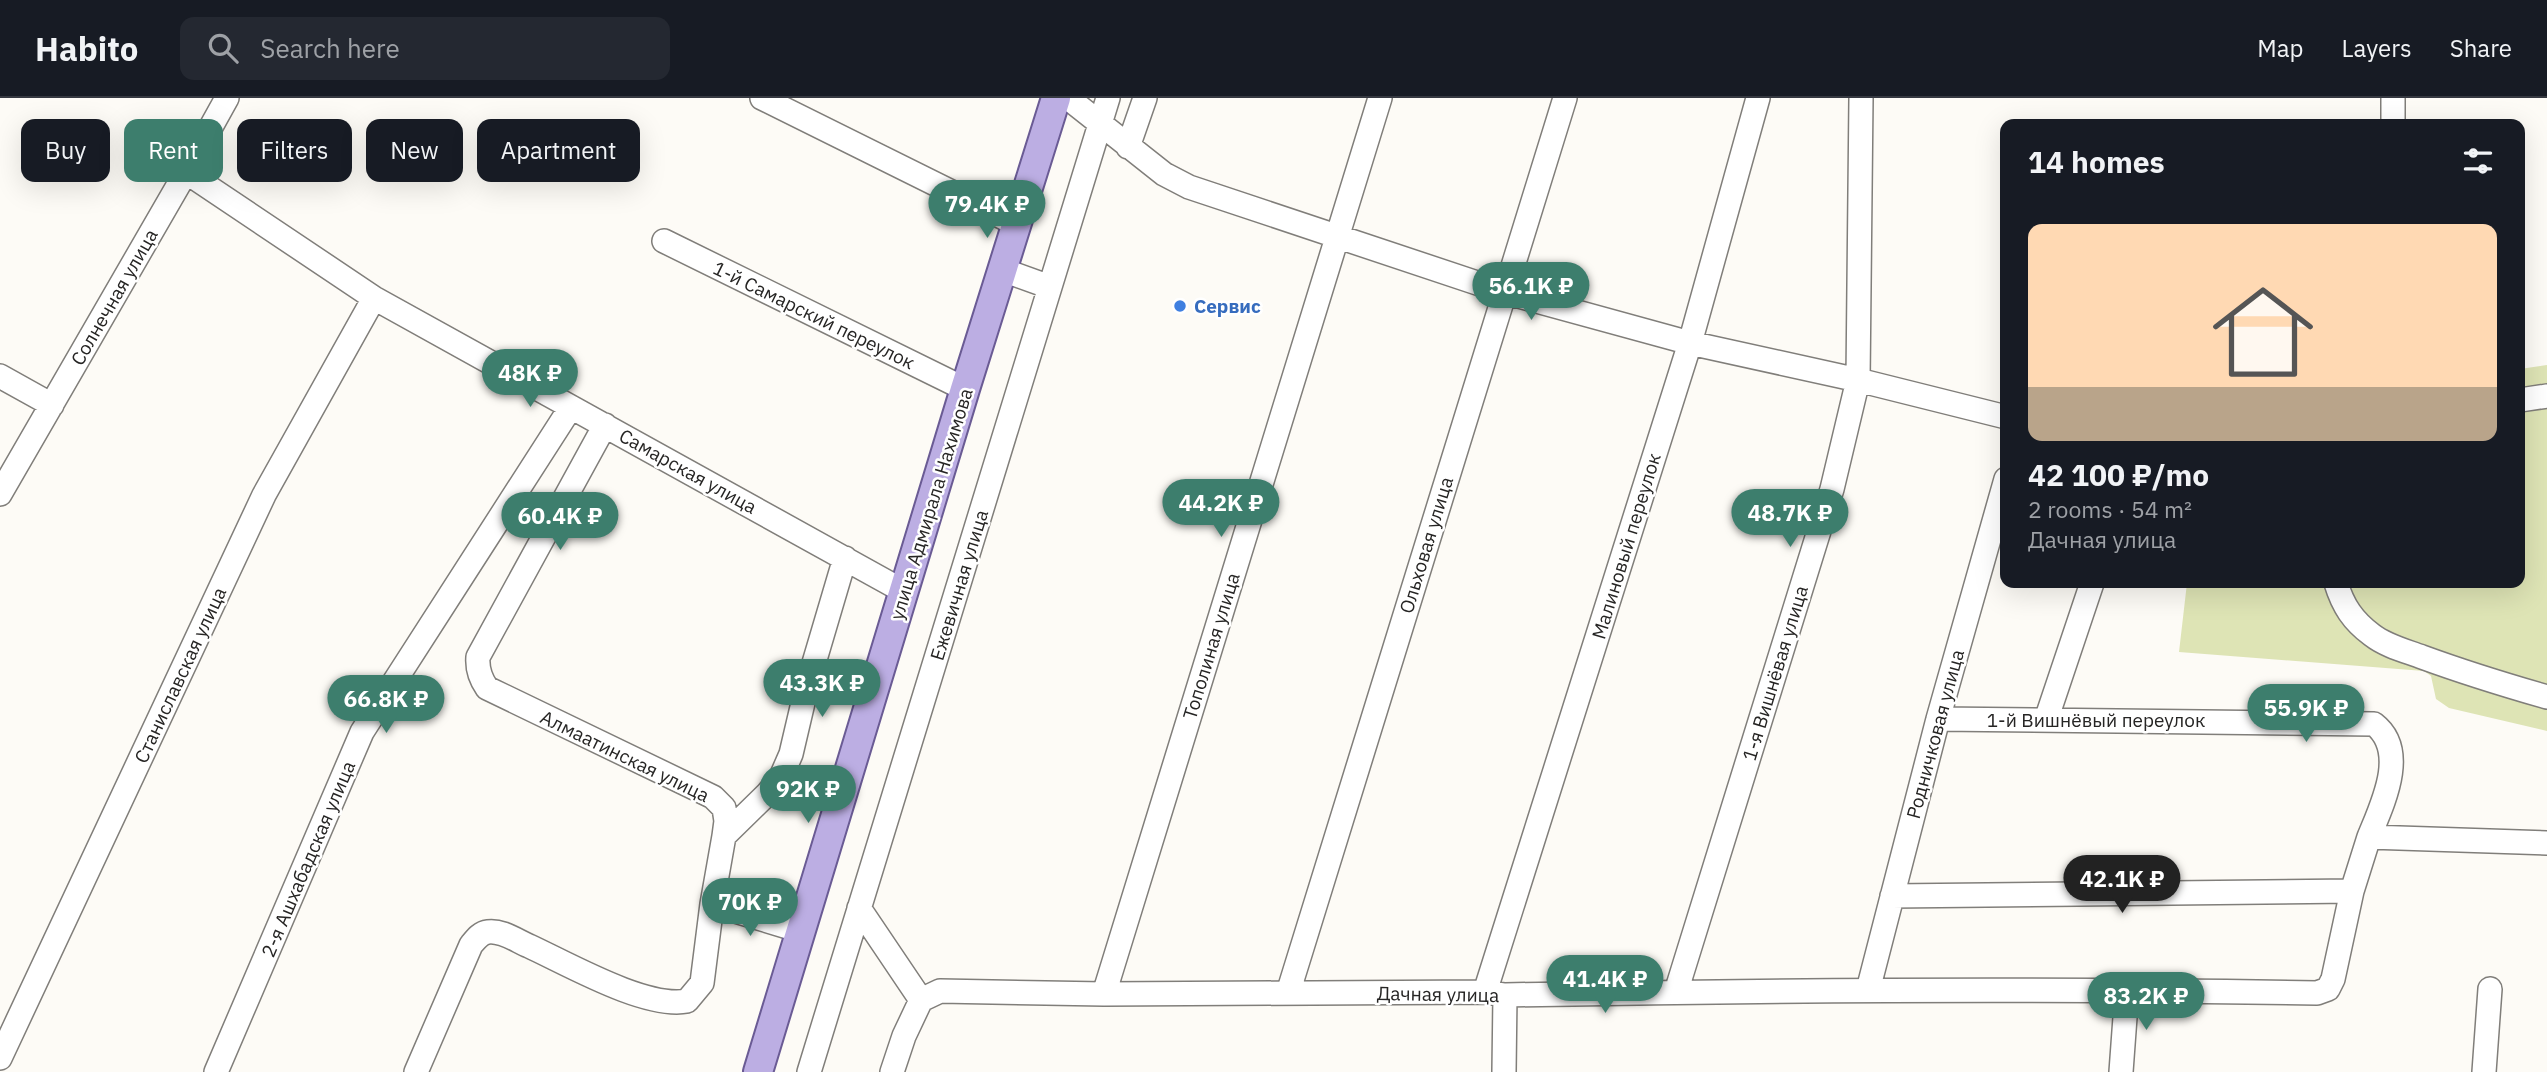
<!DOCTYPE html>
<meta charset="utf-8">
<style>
:root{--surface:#171b24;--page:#242831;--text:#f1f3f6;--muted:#9ea1a6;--line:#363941;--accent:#3d7e6d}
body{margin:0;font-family:"IBM Plex Sans",sans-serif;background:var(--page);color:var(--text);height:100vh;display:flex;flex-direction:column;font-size:26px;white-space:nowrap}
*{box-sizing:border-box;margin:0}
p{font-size:23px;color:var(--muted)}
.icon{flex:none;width:38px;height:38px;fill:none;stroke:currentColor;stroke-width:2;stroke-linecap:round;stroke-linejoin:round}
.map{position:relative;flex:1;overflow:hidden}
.side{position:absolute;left:2000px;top:21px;width:525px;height:469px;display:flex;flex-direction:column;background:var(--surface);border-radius:14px;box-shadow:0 7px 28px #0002}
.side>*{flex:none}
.banner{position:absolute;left:21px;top:21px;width:665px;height:63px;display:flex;gap:14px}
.price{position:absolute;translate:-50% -60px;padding:0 16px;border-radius:24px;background:var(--accent);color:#fff;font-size:23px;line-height:46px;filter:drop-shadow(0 2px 4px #0008)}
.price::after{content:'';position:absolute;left:50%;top:42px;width:21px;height:16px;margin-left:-10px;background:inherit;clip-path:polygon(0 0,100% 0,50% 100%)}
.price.current{background:#222;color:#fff}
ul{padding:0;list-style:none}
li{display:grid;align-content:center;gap:14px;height:371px;padding:0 28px}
li span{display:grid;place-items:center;height:217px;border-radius:14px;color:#555}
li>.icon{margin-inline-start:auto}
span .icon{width:126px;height:126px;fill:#fffc;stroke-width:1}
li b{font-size:30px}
h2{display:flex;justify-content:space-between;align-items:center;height:84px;padding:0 28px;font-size:30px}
.tag{padding:0 24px;border-radius:14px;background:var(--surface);box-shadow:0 7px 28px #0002;font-size:24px;line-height:63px}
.tag.current{background:var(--accent);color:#fff}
header{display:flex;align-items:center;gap:42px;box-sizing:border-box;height:98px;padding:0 35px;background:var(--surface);border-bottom:2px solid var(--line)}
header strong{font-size:33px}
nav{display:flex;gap:38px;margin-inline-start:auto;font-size:24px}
.search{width:490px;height:63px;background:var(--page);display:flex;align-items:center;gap:18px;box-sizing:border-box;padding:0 24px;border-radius:14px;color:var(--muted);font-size:26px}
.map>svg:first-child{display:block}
.green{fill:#dee4b5}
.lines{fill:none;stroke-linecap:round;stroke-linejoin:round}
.minor-casing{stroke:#807e7a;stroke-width:26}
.major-casing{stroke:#6a5b94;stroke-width:32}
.minor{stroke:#fff;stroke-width:23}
.major{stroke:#bcaee3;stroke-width:28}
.shop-dot{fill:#3f7fe0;stroke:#fff;stroke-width:2.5}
.labels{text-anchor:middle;stroke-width:5;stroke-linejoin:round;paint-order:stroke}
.street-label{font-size:19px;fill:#262524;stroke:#fff}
.shop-label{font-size:19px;font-weight:bold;fill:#366cbe;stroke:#fff;text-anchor:start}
</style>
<header>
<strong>Habito</strong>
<div class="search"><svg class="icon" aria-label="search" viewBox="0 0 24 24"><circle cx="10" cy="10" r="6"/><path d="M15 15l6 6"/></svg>Search here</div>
<nav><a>Map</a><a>Layers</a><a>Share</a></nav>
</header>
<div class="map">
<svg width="2547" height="974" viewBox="0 0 2547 974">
<rect width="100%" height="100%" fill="#fdfbf6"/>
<path class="green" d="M2547,267V633L2449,610L2436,601L2431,578L2424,573L2179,554L2187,485H2520V271Z"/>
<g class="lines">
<defs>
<path id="minor" d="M762,0L1018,127
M1068,0L1164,76L1189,89L1504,194L1690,245L1858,282L2006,319
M2393,0V26
M1128,49L1145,0
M186,74L374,200L905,494
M664,143L965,291
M1003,172L1050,189
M0,278L52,307
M2520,302L2547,298
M0,396L186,74L227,0
M2336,485C2343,508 2353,523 2372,537C2386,548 2406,553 2422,559C2463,574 2505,587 2547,599
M1938,621L2374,626C2409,653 2382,707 2369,739L2547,745
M2046,622L2092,485
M724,738L768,695L781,679L791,656L806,592L845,460
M1892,798L2352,793
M712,806L801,833
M859,810L921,902
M1868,892L1938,621L2006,381
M1485,894L1690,245L1758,0
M1676,894L1832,391L1858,282L1861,0
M1288,895L1565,0
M1104,896L1380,0
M0,960L264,397L374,200
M216,974L362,634L571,309
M416,974L471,847C476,841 480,835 488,834C502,832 517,843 529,848C568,866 646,911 687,903L702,885L712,806L724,738L726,723L724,710L713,699L487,590C480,580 477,571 478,559L605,327
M809,974L1108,0
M892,974L904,938L921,902L940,893L1104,896L1485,894L1505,897C1775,892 2046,890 2317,895L2328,891L2333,881L2352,793L2369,739
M1504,974L1505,897
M2121,974L2127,892
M2484,974L2490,891"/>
<path id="major" d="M758,974L965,291L1056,0"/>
</defs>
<use href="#minor" class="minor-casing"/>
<use href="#major" class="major-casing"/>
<use href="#minor" class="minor"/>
<use href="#major" class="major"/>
</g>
<circle class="shop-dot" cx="1180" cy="208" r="7"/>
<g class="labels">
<g class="street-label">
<text transform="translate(114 199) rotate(-60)" y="7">Солнечная улица</text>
<text transform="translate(814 217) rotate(26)" y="7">1-й Самарский переулок</text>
<text transform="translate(688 373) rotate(29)" y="7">Самарская улица</text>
<text transform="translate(931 406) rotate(-73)" y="7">улица Адмирала Нахимова</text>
<text transform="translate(1426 447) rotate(-73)" y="7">Ольховая улица</text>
<text transform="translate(1626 448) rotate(-73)" y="7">Малиновый переулок</text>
<text transform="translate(959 487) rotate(-73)" y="7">Ежевичная улица</text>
<text transform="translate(1211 548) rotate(-73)" y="7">Тополиная улица</text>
<text transform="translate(1775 575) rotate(-73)" y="7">1-я Вишнёвая улица</text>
<text transform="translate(180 577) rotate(-65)" y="7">Станиславская улица</text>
<text x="2096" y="629">1-й Вишнёвый переулок</text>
<text transform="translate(1935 636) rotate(-75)" y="7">Родничковая улица</text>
<text transform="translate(625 658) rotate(26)" y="7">Алмаатинская улица</text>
<text transform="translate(308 761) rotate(-67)" y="7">2-я Ашхабадская улица</text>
<text transform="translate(1438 896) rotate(1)" y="7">Дачная улица</text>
</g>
<g class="shop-label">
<text x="1194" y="215">Сервис</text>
</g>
</g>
</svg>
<b class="price" style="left:987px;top:142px">79.4K ₽</b>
<b class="price" style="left:1531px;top:224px">56.1K ₽</b>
<b class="price" style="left:530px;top:311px">48K ₽</b>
<b class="price" style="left:1221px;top:441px">44.2K ₽</b>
<b class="price" style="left:1790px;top:451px">48.7K ₽</b>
<b class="price" style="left:560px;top:454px">60.4K ₽</b>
<b class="price" style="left:822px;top:621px">43.3K ₽</b>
<b class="price" style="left:386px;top:637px">66.8K ₽</b>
<b class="price" style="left:2306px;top:646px">55.9K ₽</b>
<b class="price" style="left:808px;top:727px">92K ₽</b>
<b class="price current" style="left:2122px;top:817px">42.1K ₽</b>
<b class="price" style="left:750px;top:840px">70K ₽</b>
<b class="price" style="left:1605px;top:917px">41.4K ₽</b>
<b class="price" style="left:2146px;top:934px">83.2K ₽</b>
<div class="banner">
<a class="tag">Buy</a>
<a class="tag current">Rent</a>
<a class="tag">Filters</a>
<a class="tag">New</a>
<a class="tag">Apartment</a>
</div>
<section class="side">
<h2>14 homes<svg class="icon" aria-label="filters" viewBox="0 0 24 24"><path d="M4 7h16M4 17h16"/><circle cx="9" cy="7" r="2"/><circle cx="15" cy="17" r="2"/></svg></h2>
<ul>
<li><span style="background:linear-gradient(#ffd9b3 75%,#b9a48a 0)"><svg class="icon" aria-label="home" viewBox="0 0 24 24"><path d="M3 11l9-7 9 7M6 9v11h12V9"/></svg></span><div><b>42 100 ₽/mo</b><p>2 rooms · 54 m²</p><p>Дачная улица</p></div></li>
</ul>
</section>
</div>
